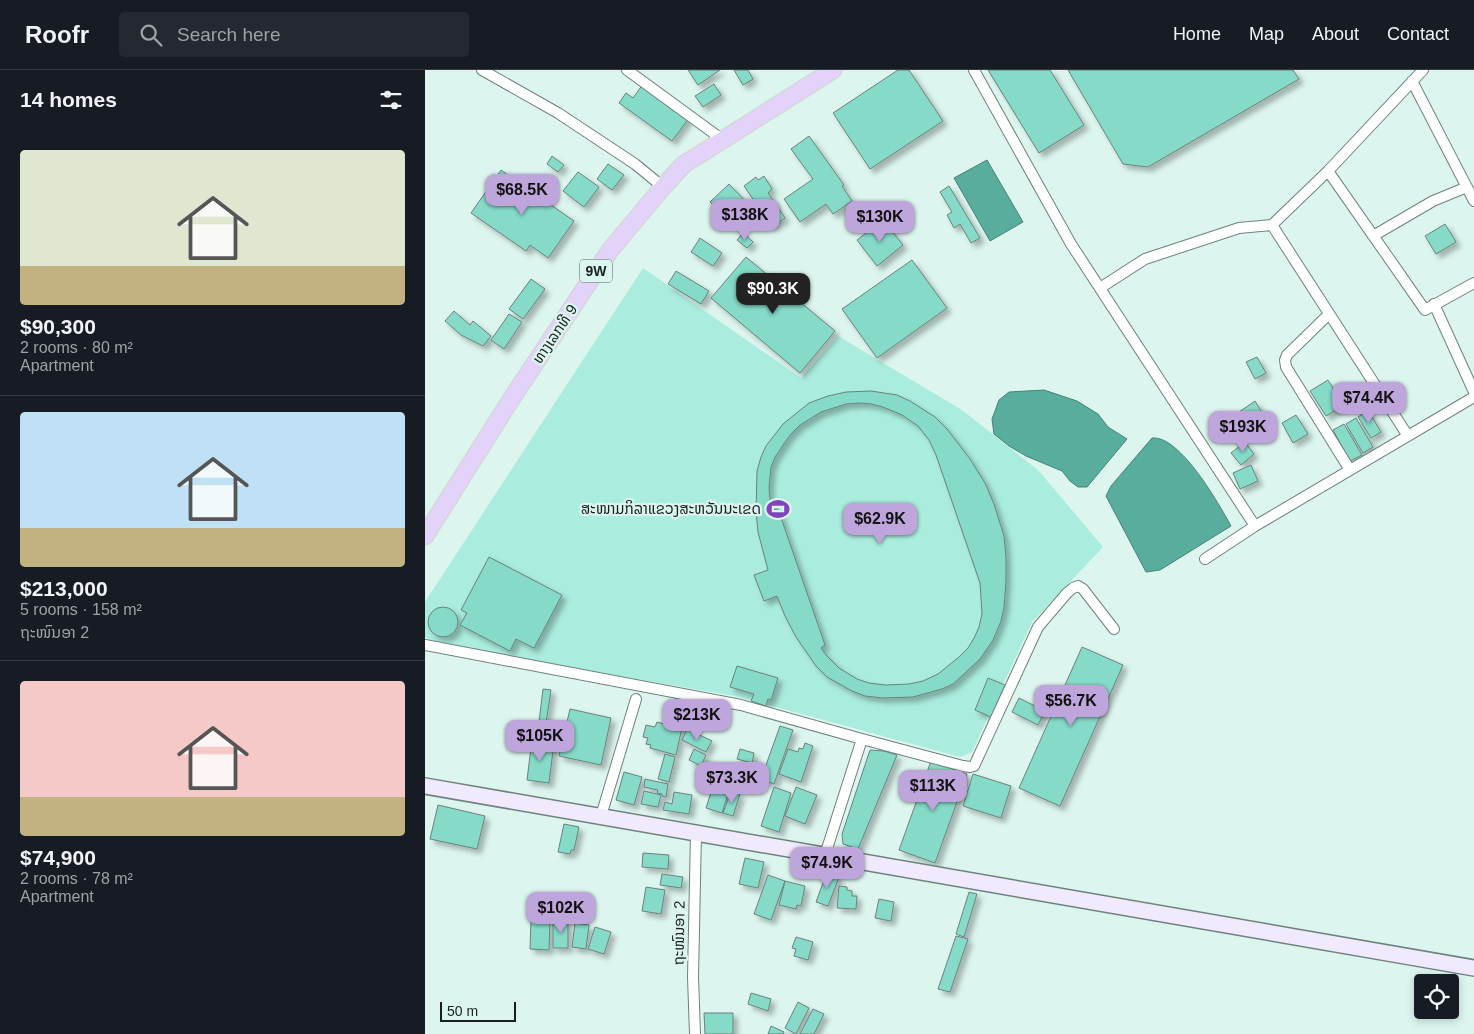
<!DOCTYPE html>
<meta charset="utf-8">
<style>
:root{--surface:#171b24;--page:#242831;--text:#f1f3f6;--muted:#9ea1a6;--line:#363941;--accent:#bea5db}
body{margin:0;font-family:Arial,"Noto Sans Lao",sans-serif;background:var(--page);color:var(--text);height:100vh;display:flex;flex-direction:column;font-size:19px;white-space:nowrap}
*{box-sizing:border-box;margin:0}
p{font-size:16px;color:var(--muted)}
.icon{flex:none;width:28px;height:28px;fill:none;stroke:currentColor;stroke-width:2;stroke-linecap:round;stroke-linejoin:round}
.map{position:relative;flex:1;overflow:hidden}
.sheet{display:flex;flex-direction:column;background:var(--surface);width:425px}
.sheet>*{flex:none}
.tools{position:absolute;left:989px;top:904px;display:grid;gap:10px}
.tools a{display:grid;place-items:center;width:45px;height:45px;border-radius:5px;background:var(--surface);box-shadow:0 2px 8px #0003;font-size:25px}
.scale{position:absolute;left:15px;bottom:12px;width:76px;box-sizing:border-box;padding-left:5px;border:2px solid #17201e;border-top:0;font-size:14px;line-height:18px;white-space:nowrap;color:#17201e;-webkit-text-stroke:4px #ddf5ef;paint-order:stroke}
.price{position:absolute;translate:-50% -42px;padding:0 11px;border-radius:10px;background:var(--accent);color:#111;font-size:16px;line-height:32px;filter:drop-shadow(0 1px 2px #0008)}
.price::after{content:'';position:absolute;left:50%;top:30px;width:15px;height:11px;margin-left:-8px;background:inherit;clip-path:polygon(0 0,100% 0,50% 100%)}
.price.current{background:#222;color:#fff}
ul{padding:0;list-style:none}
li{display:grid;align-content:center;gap:10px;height:265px;padding:0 20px}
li+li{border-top:1px solid var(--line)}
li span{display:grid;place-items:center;height:155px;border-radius:5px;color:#555}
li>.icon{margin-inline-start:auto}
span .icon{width:90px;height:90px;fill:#fffc;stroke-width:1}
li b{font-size:21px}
h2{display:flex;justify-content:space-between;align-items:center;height:60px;padding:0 20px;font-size:21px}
header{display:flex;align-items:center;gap:30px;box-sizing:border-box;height:70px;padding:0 25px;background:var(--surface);border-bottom:1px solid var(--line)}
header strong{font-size:24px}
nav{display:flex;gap:28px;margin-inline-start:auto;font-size:18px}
.search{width:350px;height:45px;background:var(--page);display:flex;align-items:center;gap:12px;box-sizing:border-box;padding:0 18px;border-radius:5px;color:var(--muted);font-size:19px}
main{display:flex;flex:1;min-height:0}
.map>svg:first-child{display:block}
.green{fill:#aaecdd}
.water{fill:#59ad9d;stroke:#458377}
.building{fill:#85dac8;stroke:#6b817c;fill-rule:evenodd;filter:url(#shadow)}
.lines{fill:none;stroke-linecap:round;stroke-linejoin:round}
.street-casing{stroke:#6d827d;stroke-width:12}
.secondary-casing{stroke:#6d827d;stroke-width:18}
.primary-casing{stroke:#d5d7d6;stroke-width:19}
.street{stroke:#fff;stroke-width:10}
.secondary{stroke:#f1e9fd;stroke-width:15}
.primary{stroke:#e3d3fa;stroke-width:16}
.labels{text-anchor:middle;stroke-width:4.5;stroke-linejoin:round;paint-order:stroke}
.shield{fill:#ddf5ef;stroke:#52605d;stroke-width:1}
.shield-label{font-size:14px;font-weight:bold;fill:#17201e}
.street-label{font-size:15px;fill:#17201e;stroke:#ddf5ef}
.poi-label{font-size:15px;fill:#17201e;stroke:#ddf5ef;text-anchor:end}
</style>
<header>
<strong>Roofr</strong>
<div class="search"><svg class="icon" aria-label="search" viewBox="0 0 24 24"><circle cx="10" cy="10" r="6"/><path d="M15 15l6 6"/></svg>Search here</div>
<nav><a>Home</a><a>Map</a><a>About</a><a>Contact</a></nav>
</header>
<main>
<section class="sheet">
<h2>14 homes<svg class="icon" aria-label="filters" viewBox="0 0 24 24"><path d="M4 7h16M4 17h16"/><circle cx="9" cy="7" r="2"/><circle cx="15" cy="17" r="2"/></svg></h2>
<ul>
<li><span style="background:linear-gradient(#dfe7d0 75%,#c2b280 0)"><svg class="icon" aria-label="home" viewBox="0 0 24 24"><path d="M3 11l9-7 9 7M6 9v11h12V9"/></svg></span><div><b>$90,300</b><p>2 rooms · 80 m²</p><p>Apartment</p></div></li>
<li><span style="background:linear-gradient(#bfe0f5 75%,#c2b280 0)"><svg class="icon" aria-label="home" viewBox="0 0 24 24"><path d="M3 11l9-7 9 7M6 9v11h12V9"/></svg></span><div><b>$213,000</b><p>5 rooms · 158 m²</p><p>ຖະໜົນອາ 2</p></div></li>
<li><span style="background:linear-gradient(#f6c9c9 75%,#c2b280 0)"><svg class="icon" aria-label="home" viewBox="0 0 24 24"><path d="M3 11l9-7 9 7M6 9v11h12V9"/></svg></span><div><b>$74,900</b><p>2 rooms · 78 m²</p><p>Apartment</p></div></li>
</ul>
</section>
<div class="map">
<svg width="1049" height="964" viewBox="0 0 1049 964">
<defs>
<filter id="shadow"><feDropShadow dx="4.5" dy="4.5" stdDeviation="2.5" flood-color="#0004"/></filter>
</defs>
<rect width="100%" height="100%" fill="#ddf5ef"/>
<path class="green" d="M218,198L376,308L413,266L537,340L614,401L678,477L607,552L547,682L535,687L310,626L15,575L0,567V532Z"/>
<path class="water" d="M562,90L598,152L565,171L529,108Z
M619,320L652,331L673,344L683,357L702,369L662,417H653L645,411L637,401L601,386L584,376L569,364L567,349L574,330L584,322Z
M727,368C755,365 794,434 806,456L735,500L721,502L681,426L686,416Z"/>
<path class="building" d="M263,0H295L273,15Z
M309,0H323L328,9L318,15Z
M473,0H484L518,51L445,99L408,43Z
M563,0H625L659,55L614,83Z
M643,0H868L874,9L723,97L698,94Z
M218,14L264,48L247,71L194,33L201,23L208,28Z
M289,14L296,25L278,37L270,26Z
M384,66L419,115L417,116L427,131L408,144L401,134L375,152L359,129L388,109L366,79Z
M127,86L139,95L133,102L122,94Z
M183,94L199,105L187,120L172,109Z
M76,100L149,151L123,188L105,175L101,181L46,143Z
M153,102L174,117L159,137L138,121Z
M339,106L347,119L343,123L360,148L347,157L319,116L331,107L333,110Z
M304,114L327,138L309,156L285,132Z
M524,116L555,168L546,173L535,154L529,158L522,145L527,142L515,122Z
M458,150L478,175L452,196L432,170Z
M1020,154L1031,172L1011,184L1000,166Z
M318,163L328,172L322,178L312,170Z
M275,168L297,183L288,196L266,182Z
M321,187L410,261L375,303L286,228Z
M487,190L522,238L452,288L417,239Z
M251,201L284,221L276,234L243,214Z
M106,209L120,219L98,249L84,239Z
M29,241L45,255L48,251L66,266L58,276L36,265L20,251Z
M84,244L97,252L79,279L66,270Z
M832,287L841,303L830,309L821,292Z
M903,310L919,335L901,346L885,321Z
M446,321L472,325L485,331L510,347L522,359L545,389L560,413L569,434L579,466L581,488V511L579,537L576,551L568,570L555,589L528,614L517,619L488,627L458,628L440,626L427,621L402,607L391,596L371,567L360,546L352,526L339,531L329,505L343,500L333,462L331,442L332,401L336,387L341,376L358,354L384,333L403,326L421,322ZM435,333L446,334L458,337L477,345L493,356L504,370L511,385L555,513L557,544L554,557L549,568L543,578L534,587L513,604L498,611L484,614L460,615L444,613L432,609L414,598L401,585L396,578L400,575L353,439L346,440L344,418L346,397L350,387L365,365L375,355L396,342L421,334Z
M830,331L838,344L822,354L814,342Z
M943,340L956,362L946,368L933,347Z
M871,345L883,364L868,373L857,353Z
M931,348L948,377L938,383L921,354Z
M919,354L937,385L925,391L908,360Z
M820,372L829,384L816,395L806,383Z
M826,395L833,411L815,419L808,403Z
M64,487L137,525L109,578L91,569L85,581L35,555L42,543L36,540Z
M3 552a15 15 0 1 1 30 0a15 15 0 1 1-30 0Z
M657,577L698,595L635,736L594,718Z
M312,596L353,608L346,630L343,629L341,636L326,631L329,624L305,617Z
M563,608L580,615L566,647L550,640Z
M118,619L126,620L121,653L114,652Z
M594,628L620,641L613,655L587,642Z
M145,639L186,648L176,695L134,686Z
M250,651L258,653L251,685L225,678L226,675L221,674L223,668L218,667L221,655L230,657L232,652L248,656Z
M355,656L368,660L349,714L336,709Z
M262,659L287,671L281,682L257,670Z
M107,670L129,673L124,713L102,710Z
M380,673L388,676L376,712L354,704L363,679L373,682L374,678L378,679Z
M269,679L281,685L276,696L264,690Z
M315,679L329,683L327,693L312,689Z
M445,680L459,681L472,685L433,779L418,774L417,764Z
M240,684L250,687L244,712L233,709Z
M506,691L542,704L510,793L474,780ZM522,708L532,712L526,729L516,725Z
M199,702L217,707L209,735L191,730Z
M548,704L586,716L576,748L538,736Z
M220,709L243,714L241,727L237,726V724L232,723L233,720L219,717Z
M289,713L305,718L297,743L281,738Z
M349,717L366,723L354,762L336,756Z
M371,717L392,725L380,754L360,746Z
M219,721L236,725L233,737L216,734Z
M306,721L315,724L308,746L298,743Z
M249,722L267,725L264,744L238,740L240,732L247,734Z
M13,735L60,746L52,779L5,769Z
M139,754L154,757L149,780H146L145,784L133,782Z
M218,783L244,785L243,799L217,797Z
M320,788L339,792L333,818L314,814Z
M402,802L414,807L403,836L391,832Z
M237,804L258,807L256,818L235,815Z
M343,805L360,811L346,850L329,844Z
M360,811L380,816L376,836L372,835L371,839L354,835Z
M414,816L422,817V820L427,821V826H432L431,839L412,838Z
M221,817L240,820L236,844L217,841Z
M544,822L552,824L539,867L531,864Z
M454,829L469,832L466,851L450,848Z
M106,850L125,851L124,880L105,879Z
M128,850H143V878H128Z
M150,853L164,855L161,879L147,877Z
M170,857L186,862L179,884L163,879Z
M531,866L543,869L525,922L513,919Z
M371,867L388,872L383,890L369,886L371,879L367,878Z
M326,923L346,929L343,941L323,934Z
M373,932L384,938L371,964L360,958Z
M388,939L399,944L389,964H375Z
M279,943H308V964H280Z
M346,956L359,962L358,964H343Z"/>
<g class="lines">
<defs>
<path id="street" d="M57,0L133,43L210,94L238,117
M202,0L298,70
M549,0L646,174L830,456
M987,11L1049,131
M903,101L1000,240L1049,213
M847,155L983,366
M948,166L1008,131L1042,117
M675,218L720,189L814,158L847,155L903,101L998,0
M1009,234L1049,322
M904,244L862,285L860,290L861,297L925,400
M780,489L830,456L1049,327
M0,575L316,635L437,669L400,785
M437,669L538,696L545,697L549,696L613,557L642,523L648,518L653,516L658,519L689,559
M176,746L211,629
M270,964L268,907L271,763"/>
<path id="secondary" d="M0,716L1049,898"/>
<path id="primary" d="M0,466L85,331L186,179L238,117L258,95L408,0"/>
</defs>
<use href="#street" class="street-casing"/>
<use href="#secondary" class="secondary-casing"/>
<use href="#primary" class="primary-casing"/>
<use href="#street" class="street"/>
<use href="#secondary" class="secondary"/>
<use href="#primary" class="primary"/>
</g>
<defs>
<symbol id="stadium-bare" viewBox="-9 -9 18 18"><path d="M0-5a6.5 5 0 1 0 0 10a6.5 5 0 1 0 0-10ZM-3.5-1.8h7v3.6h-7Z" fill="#8045bb" stroke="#ddf5ef" stroke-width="2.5" paint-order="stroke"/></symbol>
</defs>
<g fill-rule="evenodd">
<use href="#stadium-bare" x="337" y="423" width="32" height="32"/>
</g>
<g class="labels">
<rect class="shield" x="155" y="189.5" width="32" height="23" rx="4"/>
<g class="shield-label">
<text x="171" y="206">9W</text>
</g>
<g class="street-label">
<text transform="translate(130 264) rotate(-56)" y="5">ທາງເລກທີ 9</text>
<text transform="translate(254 863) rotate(-89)" y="5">ຖະໜົນອາ 2</text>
</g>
<g class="poi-label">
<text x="336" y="444">ສະໜາມກິລາແຂວງສະຫວັນນະເຂດ</text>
</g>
</g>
</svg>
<div class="tools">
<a><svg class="icon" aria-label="locate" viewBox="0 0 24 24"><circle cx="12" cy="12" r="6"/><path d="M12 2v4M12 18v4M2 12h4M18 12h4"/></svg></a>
</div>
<div class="scale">50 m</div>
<b class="price" style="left:97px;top:146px">$68.5K</b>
<b class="price" style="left:320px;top:171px">$138K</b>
<b class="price" style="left:455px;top:173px">$130K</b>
<b class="price current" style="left:348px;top:245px">$90.3K</b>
<b class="price" style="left:944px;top:354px">$74.4K</b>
<b class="price" style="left:818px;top:383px">$193K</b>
<b class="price" style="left:455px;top:475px">$62.9K</b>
<b class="price" style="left:646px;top:657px">$56.7K</b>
<b class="price" style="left:272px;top:671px">$213K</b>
<b class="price" style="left:115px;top:692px">$105K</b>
<b class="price" style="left:307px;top:734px">$73.3K</b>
<b class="price" style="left:508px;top:742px">$113K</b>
<b class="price" style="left:402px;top:819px">$74.9K</b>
<b class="price" style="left:136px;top:864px">$102K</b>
</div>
</main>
